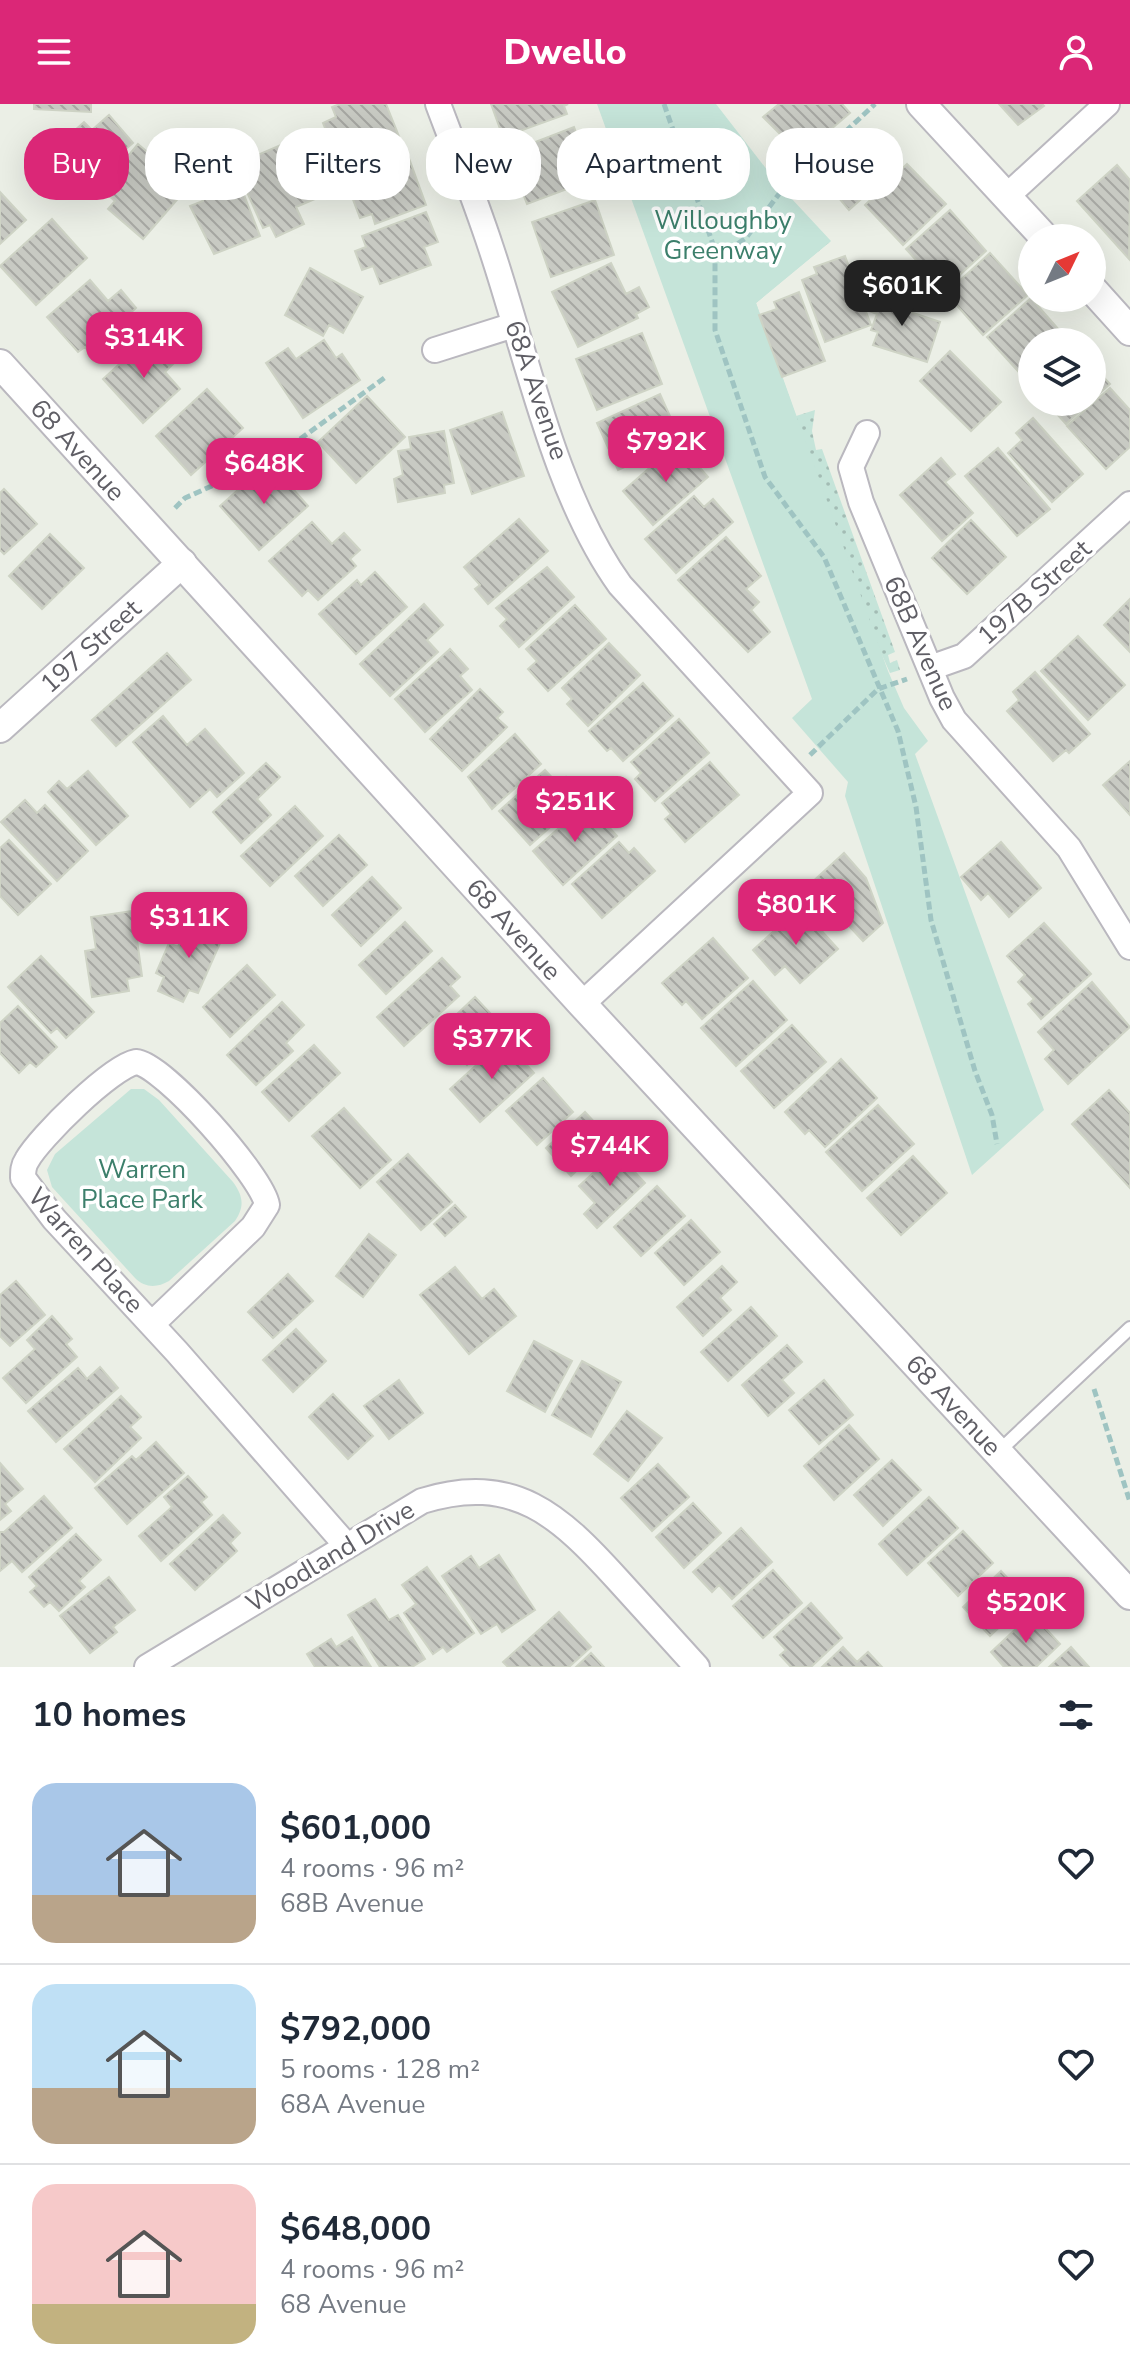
<!DOCTYPE html>
<meta charset="utf-8">
<style>
:root{--surface:#fff;--page:#f6f6f7;--text:#1f2937;--muted:#747a83;--line:#e0e1e3;--accent:#db2777}
body{margin:0;font-family:"Nunito Sans",sans-serif;background:var(--page);color:var(--text);height:100vh;display:flex;flex-direction:column;font-size:30px;white-space:nowrap}
*{box-sizing:border-box;margin:0}
p{font-size:26px;color:var(--muted)}
.icon{flex:none;width:44px;height:44px;fill:none;stroke:currentColor;stroke-width:2;stroke-linecap:round;stroke-linejoin:round}
.map{position:relative;height:1563px;overflow:hidden}
.side{display:flex;flex-direction:column;background:var(--surface);flex:1}
.side>*{flex:none}
.top-card{position:absolute;left:24px;top:24px;width:1082px;height:72px;display:flex;gap:16px}
.needle{width:52px;rotate:47deg}
.controls{position:absolute;left:1018px;top:120px;display:grid;gap:16px}
.controls a{display:grid;place-items:center;width:88px;height:88px;border-radius:50%;background:var(--surface);box-shadow:0 8px 32px #0002;font-size:40px}
.price{position:absolute;translate:-50% -68px;padding:0 18px;border-radius:16px;background:var(--accent);color:#fff;font-size:26px;line-height:52px;filter:drop-shadow(0 2px 4px #0008)}
.price::after{content:'';position:absolute;left:50%;top:48px;width:24px;height:18px;margin-left:-12px;background:inherit;clip-path:polygon(0 0,100% 0,50% 100%)}
.price.on{background:#222;color:#fff}
ul{padding:0;list-style:none}
li{display:flex;align-items:center;gap:24px;height:200px;padding:0 32px}
li+li{border-top:2px solid var(--line)}
li span{display:grid;place-items:center;flex:none;width:224px;height:160px;border-radius:24px;color:#555}
li>.icon{margin-inline-start:auto}
span .icon{width:96px;height:96px;fill:#fffc;stroke-width:1}
li b{font-size:34px}
h2{display:flex;justify-content:space-between;align-items:center;height:96px;padding:0 32px;font-size:34px}
.pill{padding:0 28px;border-radius:32px;background:var(--surface);box-shadow:0 8px 32px #0002;font-size:28px;line-height:72px}
.pill.on{background:var(--accent);color:#fff}
header{display:flex;justify-content:space-between;align-items:center;height:104px;padding:0 32px;background:var(--accent);color:#fff;font-size:36px;font-weight:800}
.map>svg:first-child{display:block}
.grass{fill:url(#grass-dots)}
.park{fill:#c5e4d9}
.building{fill:url(#building-back-hatch);stroke:#ced3c5;stroke-width:2}
.lines{fill:none;stroke-linecap:round;stroke-linejoin:round}
.service-casing{stroke:#bab8bf;stroke-width:16}
.minor-casing{stroke:#bab8bf;stroke-width:28}
.tertiary-casing{stroke:#bab8bf;stroke-width:32}
.path{stroke:#9fc4c2;stroke-width:5;stroke-dasharray:8 4;stroke-linecap:butt}
.service{stroke:#fff;stroke-width:12}
.minor{stroke:#fff;stroke-width:24}
.tertiary{stroke:#fff;stroke-width:28}
.labels{text-anchor:middle;stroke-width:7;stroke-linejoin:round;paint-order:stroke}
.park-label{font-size:26px;fill:#3c7f6b;stroke:#fff}
.street-label{font-size:26px;fill:#5f5e65;stroke:#fff}
</style>
<header><svg class="icon" aria-label="menu" viewBox="0 0 24 24"><path d="M4 6h16M4 12h16M4 18h16"/></svg>Dwello<svg class="icon" aria-label="person" viewBox="0 0 24 24"><circle cx="12" cy="8" r="4"/><path d="M4 21q1-7 8-7t8 7"/></svg></header>
<div class="map">
<svg width="1130" height="1563" viewBox="0 0 1130 1563">
<defs>
<pattern id="grass-dots" width="8" height="8" patternUnits="userSpaceOnUse" patternTransform="scale(2)"><rect width="8" height="8" fill="#c5e4d9"/><path d="M2 2h.1M6 6h.1" fill="none" stroke="#a3bcb4" stroke-width="1.8" stroke-linecap="round"/></pattern>
<pattern id="building-back-hatch" width="6" height="6" patternUnits="userSpaceOnUse" patternTransform="scale(2)"><rect width="6" height="6" fill="#c8cac3"/><path d="M-1 5l2 2M0 0l6 6M5-1l2 2" fill="none" stroke="#a6a7a2"/></pattern>
</defs>
<rect width="100%" height="100%" fill="#ebefe6"/>
<path class="grass" d="M831,137L756,199L796,312L815,306L812,327L816,346L822,345L895,548L888,551L890,559L897,556L900,566L890,569L725,198Z"/>
<path class="park" d="M597,0H716L778,80L831,137L756,199L888,567L904,604L928,637L915,650L1044,1006L972,1071L845,692L848,678L792,614L812,595Z
M131,985H144L159,996L233,1078C243,1092 245,1102 235,1117L169,1177C157,1184 145,1184 135,1174L52,1083L47,1066L55,1050Z"/>
<path class="building" d="M34,0H91V8L34,5Z
M340,0H386L402,40L341,65L323,19L336,13L332,3Z
M491,0H568L564,2L567,10L503,33Z
M779,0H842L850,9L801,51L763,13Z
M999,0H1042L1044,2L1018,21Z
M109,11L133,39L79,86L48,50L84,18L92,26Z
M574,23L594,75L527,100L507,49Z
M867,26L898,62L849,106L818,69Z
M290,37L315,95L296,103L304,120L276,133L270,121L263,124L235,61Z
M138,40L188,83L143,135L108,105L115,97L108,91L121,75L114,69Z
M406,46L426,101L375,120L372,110L360,114L343,69Z
M907,60L946,100L903,141L865,101Z
M1117,61L1130,76L1129,155L1077,97Z
M234,65L260,132L214,150L190,102L203,97L196,80Z
M0,88L26,116L0,140Z
M595,96L614,151L551,173L532,118Z
M950,106L986,147L943,186L906,145Z
M426,108L438,138L424,143L431,161L380,180L373,162L362,166L355,147L366,143L362,132Z
M52,115L87,154L36,201L0,162Z
M990,149L1028,191L983,231L946,189Z
M845,152L871,221L825,238L802,176L817,170L814,163Z
M611,159L626,190L639,183L649,203L636,210L638,214L578,243L552,188Z
M310,164L363,193L343,229L329,221L323,232L285,211Z
M90,176L108,197L121,186L136,204L127,212L133,219L94,253L85,243L78,248L47,213Z
M877,182L897,189L892,202L940,218L927,258L873,241L878,228L871,226L877,210L869,207Z
M799,188L825,257L782,273L759,211L777,205L774,198Z
M1031,194L1068,236L1032,238V268L1025,275L987,233Z
M642,229L662,280L597,306L576,255Z
M150,232L174,259L165,268L180,285L143,319L103,275Z
M324,236L336,254L342,250L360,276L303,314L266,259L288,244L296,255Z
M950,247L1001,298L971,327L920,277Z
M1092,261L1110,280L1092,296Z
M1110,284L1130,306V343L1106,365L1067,322Z
M207,285L243,324L191,371L156,332Z
M660,290L678,330L661,338L664,346L618,366L597,319Z
M367,292L405,333L356,379L318,338Z
M1046,298H1090L1066,320Z
M502,308L524,372L472,390L450,326Z
M1033,314L1083,370L1052,398L1008,349L1022,336L1016,329Z
M444,327L454,379L444,381L445,389L398,398L394,375L403,371L398,347L411,345L409,333Z
M678,339L708,373L653,421L623,387Z
M998,344L1050,405L1017,432L965,372Z
M941,354L955,370L945,378L973,409L942,437L900,391Z
M269,358L308,402L259,446L220,402Z
M4,385L37,420L4,450L0,446V389Z
M694,392L704,403L713,395L733,418L676,469L645,435Z
M519,415L548,447L488,500L475,485L480,481L464,463Z
M971,416L1006,453L967,490L932,454Z
M312,418L332,440L344,429L360,446L350,455L356,462L318,496L308,486L302,492L269,457Z
M50,430L84,464L42,505L9,472Z
M726,433L761,472L746,485L759,498L751,506L770,528L748,548L678,476Z
M547,463L574,493L519,543L500,522L507,515L496,504Z
M375,468L407,503L356,550L319,510L357,476L361,481Z
M1130,495V548L1104,521Z
M424,500L443,521L427,536L438,548L390,592L360,560Z
M575,501L606,535L548,587L528,565L537,557L526,545Z
M1078,532L1125,581L1088,616L1041,567Z
M609,539L640,571L588,622L567,600L572,595L562,584Z
M450,545L468,565L460,572L472,586L425,628L395,595Z
M167,549L191,576L116,642L92,616Z
M1035,568L1090,630L1069,649L1066,646L1053,657L1007,607L1019,596L1013,588Z
M643,579L673,612L623,657L611,644L607,647L589,627Z
M480,585L503,608L497,614L507,623L462,667L430,635Z
M163,612L187,641L205,625L244,669L217,693L210,685L190,703L133,638Z
M679,615L709,649L655,697L635,675L641,669L631,658Z
M515,630L541,660L492,705L468,673Z
M1130,657V711L1103,681Z
M710,658L739,691L685,738L665,715L671,710L662,699Z
M266,659L280,673L257,695L271,711L241,739L213,708Z
M545,666L558,680L566,673L584,693L530,741L499,707Z
M88,667L128,712L96,741L48,688L59,677L67,685Z
M25,696L37,709L45,701L88,747L57,777L1,718Z
M587,699L617,732L563,781L533,747Z
M295,702L323,732L270,782L241,752Z
M339,731L367,761L323,802L295,772Z
M9,736L51,780L18,811L0,792V744Z
M619,738L629,749L634,744L655,767L602,814L572,780Z
M1001,738L1041,784L1009,813L988,789L981,796L961,773Z
M844,749L866,774L883,819L863,837L810,780Z
M372,773L401,804L361,842L332,811Z
M800,803L838,845L800,879L785,862L775,871L753,846Z
M133,807L142,872L127,875L129,887L92,893L85,847L96,845L91,813Z
M191,813L225,828L198,889L189,886L183,898L158,887L164,873L156,869L169,839L178,843Z
M405,818L432,847L386,890L359,861Z
M1044,819L1091,870L1041,915L1028,900L1034,895L1018,878L1025,871L1007,852Z
M713,834L748,874L702,915L686,897L682,901L662,879Z
M41,852L94,908L66,934L57,924L51,929L8,883Z
M442,854L460,873L450,882L459,892L404,942L377,913Z
M247,861L275,891L230,933L203,903Z
M753,877L787,916L736,962L701,924Z
M1092,878L1130,923L1068,980L1045,955L1054,946L1038,928Z
M475,893L505,925L467,961L437,929Z
M282,898L304,921L286,939L293,947L256,981L227,951Z
M18,902L57,943L36,963L30,958L19,969L0,949V919Z
M792,921L826,958L774,1004L741,967Z
M504,936L534,969L480,1018L450,985Z
M314,941L340,969L289,1017L262,988Z
M841,955L877,994L825,1043L809,1026L805,1030L785,1008Z
M543,974L573,1008L537,1041L506,1007Z
M1109,986L1130,1009V1084L1072,1020Z
M878,1001L914,1040L862,1087L826,1048Z
M344,1004L391,1056L360,1084L312,1032Z
M585,1008L610,1035L571,1072L546,1044Z
M616,1048L645,1079L597,1124L584,1110L595,1099L579,1082Z
M408,1050L452,1098L421,1126L377,1078Z
M913,1052L947,1089L901,1131L867,1094Z
M657,1082L685,1112L641,1152L614,1123Z
M455,1101L466,1113L445,1132L434,1120Z
M691,1116L720,1148L684,1181L655,1149Z
M369,1130L396,1151L363,1193L336,1172Z
M722,1162L737,1178L720,1194L731,1206L703,1232L677,1203Z
M455,1163L482,1195L494,1185L516,1212L469,1250L420,1191Z
M288,1170L313,1197L273,1234L248,1208Z
M16,1177L45,1211L10,1242L0,1232V1191Z
M751,1203L777,1232L728,1277L701,1248Z
M52,1212L72,1235L66,1240L77,1253L26,1299L3,1274L35,1245L27,1236Z
M296,1225L326,1257L293,1288L263,1256Z
M534,1237L572,1257L545,1308L507,1287Z
M787,1241L802,1258L782,1276L794,1289L768,1312L742,1281Z
M582,1257L621,1278L591,1333L552,1311Z
M100,1263L118,1284L56,1338L28,1307L78,1264L87,1275Z
M399,1276L423,1309L389,1335L364,1302Z
M824,1276L853,1311L819,1340L789,1306Z
M333,1290L373,1332L348,1355L309,1313Z
M121,1292L141,1313L130,1323L141,1334L95,1378L64,1345Z
M627,1307L662,1334L628,1377L594,1350Z
M849,1321L879,1355L834,1396L804,1362Z
M156,1338L184,1369L127,1420L95,1384L132,1352L136,1356Z
M892,1356L921,1386L883,1422L854,1391Z
M0,1359L23,1385L5,1400L11,1407L0,1416Z
M658,1360L689,1393L652,1427L621,1394Z
M188,1372L207,1393L201,1398L212,1411L161,1457L139,1432L172,1403L164,1393Z
M44,1392L72,1424L22,1468L12,1457L0,1467V1428H4Z
M929,1393L958,1424L907,1471L879,1440Z
M693,1399L721,1429L684,1464L656,1433Z
M223,1411L240,1429L230,1439L237,1447L195,1486L170,1460Z
M741,1424L772,1458L732,1495L719,1481L712,1488L693,1468Z
M963,1427L993,1459L958,1492L928,1459Z
M76,1430L101,1456L79,1477L85,1483L59,1507L50,1498L44,1503L30,1488L37,1482L29,1473Z
M499,1451L535,1506L502,1528L497,1520L481,1530L442,1472L471,1452L479,1464Z
M427,1463L474,1529L447,1548L443,1543L433,1550L404,1509L416,1500L402,1481Z
M773,1466L802,1499L763,1534L733,1502Z
M1001,1467L1028,1496L990,1532L963,1503Z
M109,1473L135,1506L113,1523L117,1528L90,1549L60,1512Z
M375,1495L389,1516L398,1511L425,1555L412,1563H380L348,1511Z
M811,1499L842,1534L811,1563H791L780,1551L786,1546L774,1533Z
M559,1508L591,1543L569,1563H508L503,1558Z
M1032,1510L1060,1540L1036,1563H1004L991,1548Z
M352,1533L371,1563H315L307,1550L331,1535L336,1543Z
M843,1543L857,1558L868,1548L882,1563H822Z
M1071,1543L1089,1563H1049Z
M591,1549L604,1563H576Z"/>
<g class="lines">
<defs>
<path id="service" d="M998,1348L1130,1224"/>
<path id="minor" d="M438,0C456,48 475,95 491,144C527,251 554,389 620,481L810,689L582,900
M1007,92L1107,0
M435,246L514,221
M867,329L851,363L861,398L942,594L954,616L1069,744L1130,843
M930,564L964,552L1130,400
M152,1220L253,1123L267,1101C263,1073 163,960 136,958C111,963 40,1033 27,1056C23,1062 23,1067 23,1074L54,1115L177,1248L347,1442
M147,1563L422,1397C514,1368 560,1412 618,1476C644,1505 671,1534 697,1563"/>
<g id="tertiary">
<path d="M921,0L1045,134"/>
<path d="M1092,185L1130,227"/>
<path id="s1" d="M0,260L582,900L1130,1491"/>
<path id="s2" d="M0,624L182,459"/>
</g>
</defs>
<use href="#service" class="service-casing"/>
<use href="#minor" class="minor-casing"/>
<use href="#tertiary" class="tertiary-casing"/>
<path class="path" d="M664,0L715,146V226L765,373L824,453L898,627L916,703L931,816L975,967L992,1011L997,1040
M715,146L734,142L746,134L779,90L875,0
M175,404L185,394L274,354L387,272
M810,651L878,585L907,575
M1094,1285L1130,1398"/>
<use href="#service" class="service"/>
<use href="#minor" class="minor"/>
<use href="#tertiary" class="tertiary"/>
</g>
<g class="labels">
<g class="park-label">
<text x="723" y="125">Willoughby<tspan x="723" dy="30">Greenway</tspan></text>
<text x="142" y="1074">Warren<tspan x="142" dy="30">Place Park</tspan></text>
</g>
<g class="street-label">
<text transform="translate(537 286) rotate(71)" y="9">68A Avenue</text>
<text dy="9" stroke="none"><textPath href="#s1" startOffset="116">68 Avenue</textPath></text>
<text transform="translate(1034 488) rotate(-42)" y="9">197B Street</text>
<text transform="translate(921 539) rotate(66)" y="9">68B Avenue</text>
<text dy="9" stroke="none"><textPath href="#s2" startOffset="122">197 Street</textPath></text>
<text dy="9" stroke="none"><textPath href="#s1" startOffset="764">68 Avenue</textPath></text>
<text transform="translate(86 1146) rotate(48)" y="9">Warren Place</text>
<text dy="9" stroke="none"><textPath href="#s1" startOffset="1412">68 Avenue</textPath></text>
<text transform="translate(330 1452) rotate(-31)" y="9">Woodland Drive</text>
</g>
</g>
</svg>
<div class="controls">
<a><svg class="needle" viewBox="-14 -14 28 28"><path d="M0-13l5 13h-10z" fill="#e53935"/><path d="M0 13l5-13h-10z" fill="#747a83"/></svg></a>
<a><svg class="icon" aria-label="layers" viewBox="0 0 24 24"><path d="M12 4l9 5-9 5-9-5zM3 14l9 5 9-5"/></svg></a>
</div>
<b class="price on" style="left:902px;top:224px">$601K</b>
<b class="price" style="left:144px;top:276px">$314K</b>
<b class="price" style="left:666px;top:380px">$792K</b>
<b class="price" style="left:264px;top:402px">$648K</b>
<b class="price" style="left:575px;top:740px">$251K</b>
<b class="price" style="left:796px;top:843px">$801K</b>
<b class="price" style="left:189px;top:856px">$311K</b>
<b class="price" style="left:492px;top:977px">$377K</b>
<b class="price" style="left:610px;top:1084px">$744K</b>
<b class="price" style="left:1026px;top:1541px">$520K</b>
<div class="top-card">
<a class="pill on">Buy</a>
<a class="pill">Rent</a>
<a class="pill">Filters</a>
<a class="pill">New</a>
<a class="pill">Apartment</a>
<a class="pill">House</a>
</div>
</div>
<section class="side">
<h2>10 homes<svg class="icon" aria-label="filters" viewBox="0 0 24 24"><path d="M4 7h16M4 17h16"/><circle cx="9" cy="7" r="2"/><circle cx="15" cy="17" r="2"/></svg></h2>
<ul>
<li><span style="background:linear-gradient(#a9c7e8 70%,#b9a48a 0)"><svg class="icon" aria-label="home" viewBox="0 0 24 24"><path d="M3 11l9-7 9 7M6 9v11h12V9"/></svg></span><div><b>$601,000</b><p>4 rooms · 96 m²</p><p>68B Avenue</p></div><svg class="icon" aria-label="heart" viewBox="0 0 24 24"><path d="M12 20l-8-8c-3-5 5-10 8-4 3-6 11-1 8 4z"/></svg></li>
<li><span style="background:linear-gradient(#bfe0f5 65%,#b9a48a 0)"><svg class="icon" aria-label="home" viewBox="0 0 24 24"><path d="M3 11l9-7 9 7M6 9v11h12V9"/></svg></span><div><b>$792,000</b><p>5 rooms · 128 m²</p><p>68A Avenue</p></div><svg class="icon" aria-label="heart" viewBox="0 0 24 24"><path d="M12 20l-8-8c-3-5 5-10 8-4 3-6 11-1 8 4z"/></svg></li>
<li><span style="background:linear-gradient(#f6c9c9 75%,#c2b280 0)"><svg class="icon" aria-label="home" viewBox="0 0 24 24"><path d="M3 11l9-7 9 7M6 9v11h12V9"/></svg></span><div><b>$648,000</b><p>4 rooms · 96 m²</p><p>68 Avenue</p></div><svg class="icon" aria-label="heart" viewBox="0 0 24 24"><path d="M12 20l-8-8c-3-5 5-10 8-4 3-6 11-1 8 4z"/></svg></li>
</ul>
</section>
